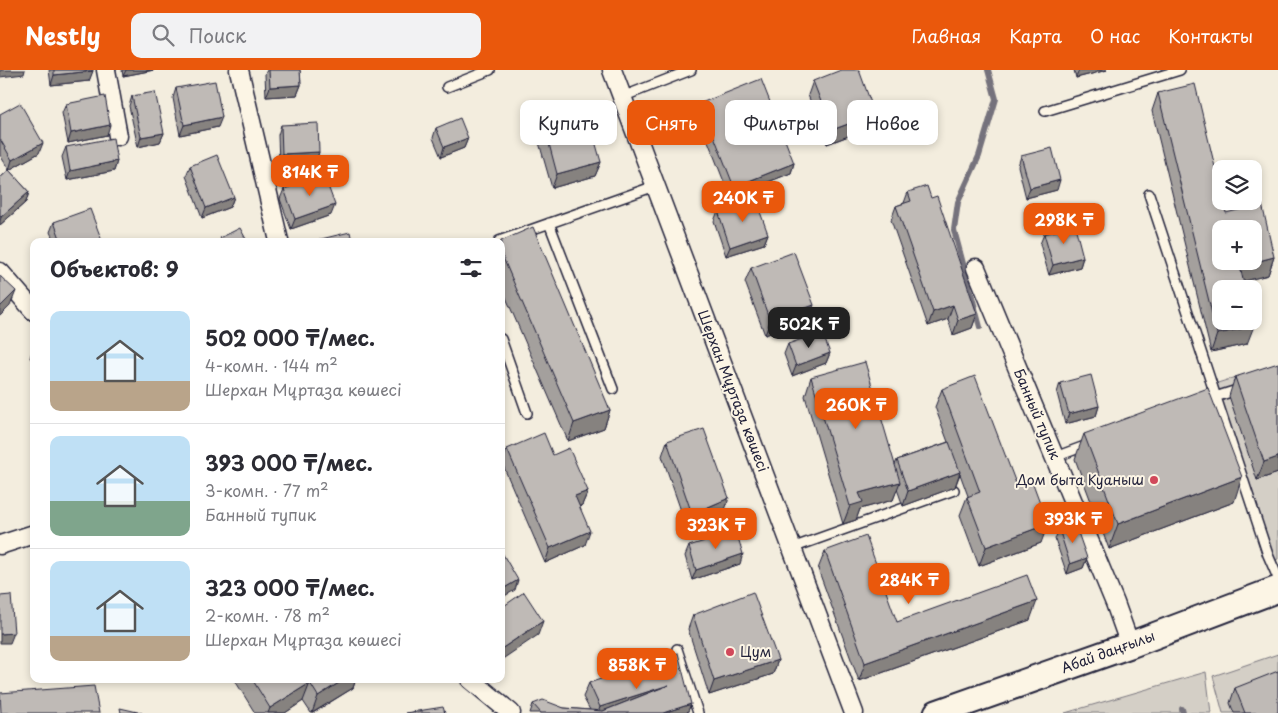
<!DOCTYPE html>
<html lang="ru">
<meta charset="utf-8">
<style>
:root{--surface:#fff;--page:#f2f2f3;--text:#2b2b33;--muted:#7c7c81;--line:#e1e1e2;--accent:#ea580c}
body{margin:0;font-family:"Playpen Sans",sans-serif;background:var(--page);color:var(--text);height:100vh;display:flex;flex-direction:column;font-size:19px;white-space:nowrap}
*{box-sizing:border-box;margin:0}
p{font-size:16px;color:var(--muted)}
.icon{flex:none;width:28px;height:28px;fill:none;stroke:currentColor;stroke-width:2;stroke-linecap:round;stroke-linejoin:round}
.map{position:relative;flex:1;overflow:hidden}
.side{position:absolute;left:30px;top:168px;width:475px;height:445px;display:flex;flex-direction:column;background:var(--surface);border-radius:10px;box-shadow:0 2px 8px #0003}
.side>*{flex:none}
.hud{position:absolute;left:520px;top:30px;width:475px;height:45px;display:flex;gap:10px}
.tools{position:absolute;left:1212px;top:90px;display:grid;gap:10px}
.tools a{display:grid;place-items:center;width:50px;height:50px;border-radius:10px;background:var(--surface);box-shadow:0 2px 8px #0003;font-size:25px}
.price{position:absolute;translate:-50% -42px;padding:0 11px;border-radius:10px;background:var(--accent);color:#fff;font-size:16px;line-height:32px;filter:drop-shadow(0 1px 2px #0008)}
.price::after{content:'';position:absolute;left:50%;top:30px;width:15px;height:11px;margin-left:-8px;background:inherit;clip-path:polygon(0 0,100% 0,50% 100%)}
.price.current{background:#222;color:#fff}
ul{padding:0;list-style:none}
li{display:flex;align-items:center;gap:15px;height:125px;padding:0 20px}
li+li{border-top:1px solid var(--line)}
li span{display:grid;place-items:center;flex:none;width:140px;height:100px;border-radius:10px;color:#555}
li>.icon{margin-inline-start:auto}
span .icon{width:60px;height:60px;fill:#fffc;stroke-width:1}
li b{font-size:21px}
h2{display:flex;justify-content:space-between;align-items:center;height:60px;padding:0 20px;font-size:21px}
.pill{padding:0 18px;border-radius:10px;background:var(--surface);box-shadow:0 2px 8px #0003;font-size:18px;line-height:45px}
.pill.current{background:var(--accent);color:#fff}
header{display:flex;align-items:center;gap:30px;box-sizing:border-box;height:70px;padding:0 25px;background:var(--accent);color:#fff}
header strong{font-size:24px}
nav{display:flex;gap:28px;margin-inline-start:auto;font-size:18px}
.search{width:350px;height:45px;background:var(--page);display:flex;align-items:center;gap:12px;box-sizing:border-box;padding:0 18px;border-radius:10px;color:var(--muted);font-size:19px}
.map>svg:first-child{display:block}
.green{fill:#d4cfc6;stroke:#7b7880}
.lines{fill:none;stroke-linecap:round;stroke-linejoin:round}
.stream{stroke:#75727b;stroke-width:6}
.lane-casing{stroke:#22223b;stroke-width:12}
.street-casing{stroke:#22223b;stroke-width:21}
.secondary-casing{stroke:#22223b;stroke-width:29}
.lane{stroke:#fcf5e5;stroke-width:9}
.street{stroke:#fcf5e5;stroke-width:18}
.secondary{stroke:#fcf5e5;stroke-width:25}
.wall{fill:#a4a09d;stroke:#22223b}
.shaded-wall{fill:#86827f;stroke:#22223b}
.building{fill:#bfbab6;stroke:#22223b;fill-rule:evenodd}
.poi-dot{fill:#d1495b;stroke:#fcf5e5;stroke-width:2}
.labels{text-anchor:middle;stroke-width:4;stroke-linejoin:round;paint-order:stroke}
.street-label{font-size:14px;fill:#22223b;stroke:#fcf5e5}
.poi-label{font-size:14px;fill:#22223b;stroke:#fcf5e5;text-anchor:end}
</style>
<header>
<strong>Nestly</strong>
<div class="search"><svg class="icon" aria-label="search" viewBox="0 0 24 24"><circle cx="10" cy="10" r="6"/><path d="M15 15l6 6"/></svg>Поиск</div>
<nav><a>Главная</a><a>Карта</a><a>О нас</a><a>Контакты</a></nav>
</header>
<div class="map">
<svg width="1278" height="643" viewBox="0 0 1278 643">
<rect width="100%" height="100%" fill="#f3edde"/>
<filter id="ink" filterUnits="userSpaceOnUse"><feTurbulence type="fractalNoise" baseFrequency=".02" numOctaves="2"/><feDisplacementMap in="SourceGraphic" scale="10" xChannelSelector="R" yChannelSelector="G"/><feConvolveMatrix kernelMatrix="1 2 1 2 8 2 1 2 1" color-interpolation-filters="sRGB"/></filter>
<g filter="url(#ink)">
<path class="green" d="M1278,294V489L1272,491L1208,316Z
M1278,584V643H1223L1213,606Z
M1206,602L1211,643H1065Z"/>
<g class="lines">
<path class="stream" d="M980,257L954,160L958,132L979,86L996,29L988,0
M1182,639L1183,643"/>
<defs>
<path id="lane" d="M447,17L490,0
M622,27L691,0
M1045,41L1180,0
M1149,124L1268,485L1278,508
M549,153L613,319
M499,171L655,116
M501,269L527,343
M1212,328L1240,319
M1055,387L1090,374
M792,478L954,420
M677,579L698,643"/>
<path id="street" d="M106,0L118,66
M239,0L279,171
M612,0L854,643
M976,198L1115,533L1130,575
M0,202L34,241
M0,475L34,464
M470,609L511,643"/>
<path id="secondary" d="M937,643L1130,575L1278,519"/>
</defs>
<use href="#lane" class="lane-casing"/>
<use href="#street" class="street-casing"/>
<use href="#secondary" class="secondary-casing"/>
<use href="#lane" class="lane"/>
<use href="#street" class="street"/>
<use href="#secondary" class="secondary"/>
</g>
<path class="wall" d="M49,0H93L89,11L51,15Z
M122,0H154L123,6Z
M267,0H300L301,15L297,25L266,27L265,4Z
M1074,0H1107L1076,8Z
M813,11L870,58L827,74L808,25Z
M176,18L218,57L180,65L173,28Z
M1158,23L1226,143L1274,187L1268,205L1243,211L1247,274L1211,282L1152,41Z
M132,26L164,63L160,72L138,77L129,36Z
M701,33L794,93L791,103L730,127L697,43Z
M66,34L107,65L68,73L62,43Z
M0,44L39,83L9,100L29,122L26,132L0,155V108L9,100L0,85Z
M542,47L601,92L595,106L552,118L536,62Z
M281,55L319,82L316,92L279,94L278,65Z
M436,58L468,68L464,78L441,87L433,68Z
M66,77L117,91L114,101L67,110L62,87Z
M1021,86L1057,120L1026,128L1018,96Z
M190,96L234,127L230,137L202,148L186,106Z
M284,119L331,145L291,159L280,129Z
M908,122L977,244L972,258L953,265L948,249L928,256L891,150L896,136L904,133Z
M718,141L768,164L764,174L726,186L714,151Z
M54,152L102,171H54L50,162Z
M1044,164L1083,187L1080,197L1049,205L1040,174Z
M501,171L610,340L604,358L568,371L501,216Z
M751,198L808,250L765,265L745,212Z
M788,274L830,283L826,293L792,306L784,284Z
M33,278H34V292L30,288Z
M811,307L895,395L897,390L948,372L935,337L942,319L1017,416L1041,473L979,496L960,445L967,427L968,426L960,404L955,417L903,436L897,419L893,430L860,439L856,450L843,454L805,326Z
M1235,307L1278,403L1257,410L1229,326Z
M1060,313L1099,336L1096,346L1065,354L1057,323Z
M1084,364L1234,432L1109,479L1075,389Z
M667,371L724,443L687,458L662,386Z
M507,379L553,385L588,421L582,435L580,437L585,475L545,493L502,393Z
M1059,459L1087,488L1083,498L1067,504L1055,469Z
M689,476L740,494L692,510L685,486Z
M825,481L897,552L1030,550L859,611L818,499Z
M693,545L778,590L773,604L709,625L688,559Z
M234,609H356L353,618L313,643H311L303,631L285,643H255Z
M589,613L691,634L687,643H530L533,634L564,638L590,640L583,627Z
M1235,618L1278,643H1234L1230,633Z"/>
<path class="shaded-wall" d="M0,0H25L24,4L0,7Z
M126,0H154L123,6Z
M1079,0H1107L1076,8Z
M93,1L89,11L51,15L54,5Z
M301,15L297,25L266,27L270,17Z
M875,44L870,58L827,74L832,60Z
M222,47L218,57L180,65L184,55Z
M110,55L107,65L68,73L71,63Z
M164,63L160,72L138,77L141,67Z
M468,68L464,78L441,87L444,77Z
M43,73L39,83L9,100L12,90Z
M319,82L316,92L279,94L282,84Z
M117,91L114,101L67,110L70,101Z
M601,92L595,106L552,118L557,104Z
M794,93L791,103L730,127L734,117Z
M1060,110L1057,120L1026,128L1030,118Z
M29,122L26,132L0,155V151L1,147Z
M234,127L230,137L202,148L206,138Z
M335,135L331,145L291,159L295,149Z
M768,164L764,174L726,186L730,177Z
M1083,187L1080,197L1049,205L1053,195Z
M1274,187L1268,205L1233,214L1240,196Z
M16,221L10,236L0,246V237Z
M814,235L808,250L765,265L770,251Z
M953,235L948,249L928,256L933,242Z
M977,244L972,258L953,265L958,250Z
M1254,256L1247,274L1211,282L1217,264Z
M830,283L826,293L792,306L796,296Z
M1099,336L1096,346L1065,354L1069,344Z
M610,340L604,358L568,371L574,353Z
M1278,387V403L1257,410L1264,392Z
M960,402L955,417L903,436L908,421Z
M1242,407L1234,432L1109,479L1118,454Z
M900,412L893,430L860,439L856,450L843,454L850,436L859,423Z
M588,421L582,435L570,441L575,426Z
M729,428L724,443L687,458L692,444Z
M1048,454L1041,473L979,496L986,477Z
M590,461L585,475L545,493L550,478Z
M743,484L740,494L692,510L696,500Z
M1087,488L1083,498L1067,504L1070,494Z
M518,510L515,520L501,528V520Z
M1037,531L1030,550L859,611L865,593Z
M543,551L538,565L501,590V579Z
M14,563L10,573H0V564Z
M778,590L773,604L709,625L714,611Z
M345,609H356L353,618L312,643L318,626Z
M310,613L303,631L285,643H268L270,638Z
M669,615L598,643L600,637Z
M691,634L687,643H663Z"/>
<path class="building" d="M54,0H93V1L54,5Z
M269,0H300L301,15L270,17Z
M841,0H859L875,44L832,60L813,11Z
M761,9L794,93L734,117L701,33Z
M215,11L222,47L184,55L176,18Z
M1195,14L1221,122V131H1224L1226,143L1262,134L1274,187L1240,196L1245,219H1221V251H1253L1254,256L1217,264L1158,23ZM1221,159H1254V191H1221Z
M155,22L164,63L141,67L132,26Z
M105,26L110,55L71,63L66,34Z
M20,33L43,73L12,90L0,69V44Z
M585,36L601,92L557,104L542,47Z
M460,48L468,68L444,77L436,58Z
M318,53L319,82L282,84L281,55Z
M113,68L117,91L70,101L66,77Z
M1052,78L1060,110L1030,118L1021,86Z
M217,85L234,127L206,138L190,96Z
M9,100L29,122L1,147L0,146V108Z
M324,105L335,135L295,149L284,119Z
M927,116L931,128L937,126L977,244L958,250L953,235L933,242L896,136L911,131L908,122Z
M755,128L768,164L730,177L718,141Z
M90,139L102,171H61L54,152Z
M1075,156L1083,187L1053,195L1044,164Z
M533,157L610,340L574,353L501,183V171Z
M240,158L247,171H222L220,168Z
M350,162L352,171H313Z
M794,182L814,235L770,251L751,198Z
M0,206L16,221L0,237Z
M822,262L830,283L796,296L788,274Z
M865,292L900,412L859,423L863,432L850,436L811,307Z
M1278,293V387L1264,392L1235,307Z
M1091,305L1099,336L1069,344L1060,313Z
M975,306L1017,416L1032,411L1048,454L986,477L967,427L980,422L942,319Z
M1208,318L1242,407L1118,454L1084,364Z
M704,359L729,428L692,444L667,371Z
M544,363L553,385L569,378L588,421L575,426L590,461L550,478L507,379Z
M949,372L960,402L908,421L897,390Z
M1075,454L1087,488L1070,494L1059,459Z
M736,461L743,484L696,500L689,476Z
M866,466L897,552L1027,505L1037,531L865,593L825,481Z
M501,481L518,510L501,520Z
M524,522L543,551L501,579V538Z
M753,522L778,590L714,611L693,545Z
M11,525L14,563L0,564V526Z
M678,583L691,634L663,643H541L533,634L543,630L564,638L603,641L669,615L600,637L589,613Z
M1278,601V643H1245L1235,618Z
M252,609H345L318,626L310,613L270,638Z
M94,616L99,643H1L0,623Z
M443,637L445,643H405Z
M120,638L142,643H121Z"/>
</g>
<g class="poi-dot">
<circle cx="1154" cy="410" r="5"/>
<circle cx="730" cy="582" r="5"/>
</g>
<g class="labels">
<g class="street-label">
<text transform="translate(733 321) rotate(69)" y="5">Шерхан Мұртаза көшесі</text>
<text transform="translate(1037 344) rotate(67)" y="5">Банный тупик</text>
<text transform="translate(1108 582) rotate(-20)" y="5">Абай даңғылы</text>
</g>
<g class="poi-label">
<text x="1144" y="415">Дом быта Куаныш</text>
<text x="740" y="587" text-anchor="start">Цум</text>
</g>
</g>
</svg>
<div class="tools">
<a><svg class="icon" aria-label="layers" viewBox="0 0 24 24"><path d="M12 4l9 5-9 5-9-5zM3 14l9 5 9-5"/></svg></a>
<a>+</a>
<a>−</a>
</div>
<b class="price" style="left:310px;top:127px">814K ₸</b>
<b class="price" style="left:743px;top:153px">240K ₸</b>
<b class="price" style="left:1064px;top:175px">298K ₸</b>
<b class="price current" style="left:809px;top:279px">502K ₸</b>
<b class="price" style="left:856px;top:360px">260K ₸</b>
<b class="price" style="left:1073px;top:474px">393K ₸</b>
<b class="price" style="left:716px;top:480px">323K ₸</b>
<b class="price" style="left:909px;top:535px">284K ₸</b>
<b class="price" style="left:637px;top:620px">858K ₸</b>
<div class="hud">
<a class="pill">Купить</a>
<a class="pill current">Снять</a>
<a class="pill">Фильтры</a>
<a class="pill">Новое</a>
</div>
<section class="side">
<h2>Объектов: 9<svg class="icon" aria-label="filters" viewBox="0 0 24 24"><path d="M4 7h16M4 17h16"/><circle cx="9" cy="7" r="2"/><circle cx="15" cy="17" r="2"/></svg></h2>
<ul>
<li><span style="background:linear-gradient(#bfe0f5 70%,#b9a48a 0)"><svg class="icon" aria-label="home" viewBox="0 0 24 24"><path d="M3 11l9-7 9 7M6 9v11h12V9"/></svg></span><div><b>502 000 ₸/мес.</b><p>4-комн. · 144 m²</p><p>Шерхан Мұртаза көшесі</p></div></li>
<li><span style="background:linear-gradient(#bfe0f5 65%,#7fa58c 0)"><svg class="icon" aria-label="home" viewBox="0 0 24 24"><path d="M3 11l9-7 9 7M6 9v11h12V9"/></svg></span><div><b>393 000 ₸/мес.</b><p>3-комн. · 77 m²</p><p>Банный тупик</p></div></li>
<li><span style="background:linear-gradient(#bfe0f5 75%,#b9a48a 0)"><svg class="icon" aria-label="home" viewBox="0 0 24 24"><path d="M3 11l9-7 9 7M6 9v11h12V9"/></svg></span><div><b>323 000 ₸/мес.</b><p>2-комн. · 78 m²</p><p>Шерхан Мұртаза көшесі</p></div></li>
</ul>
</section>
</div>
